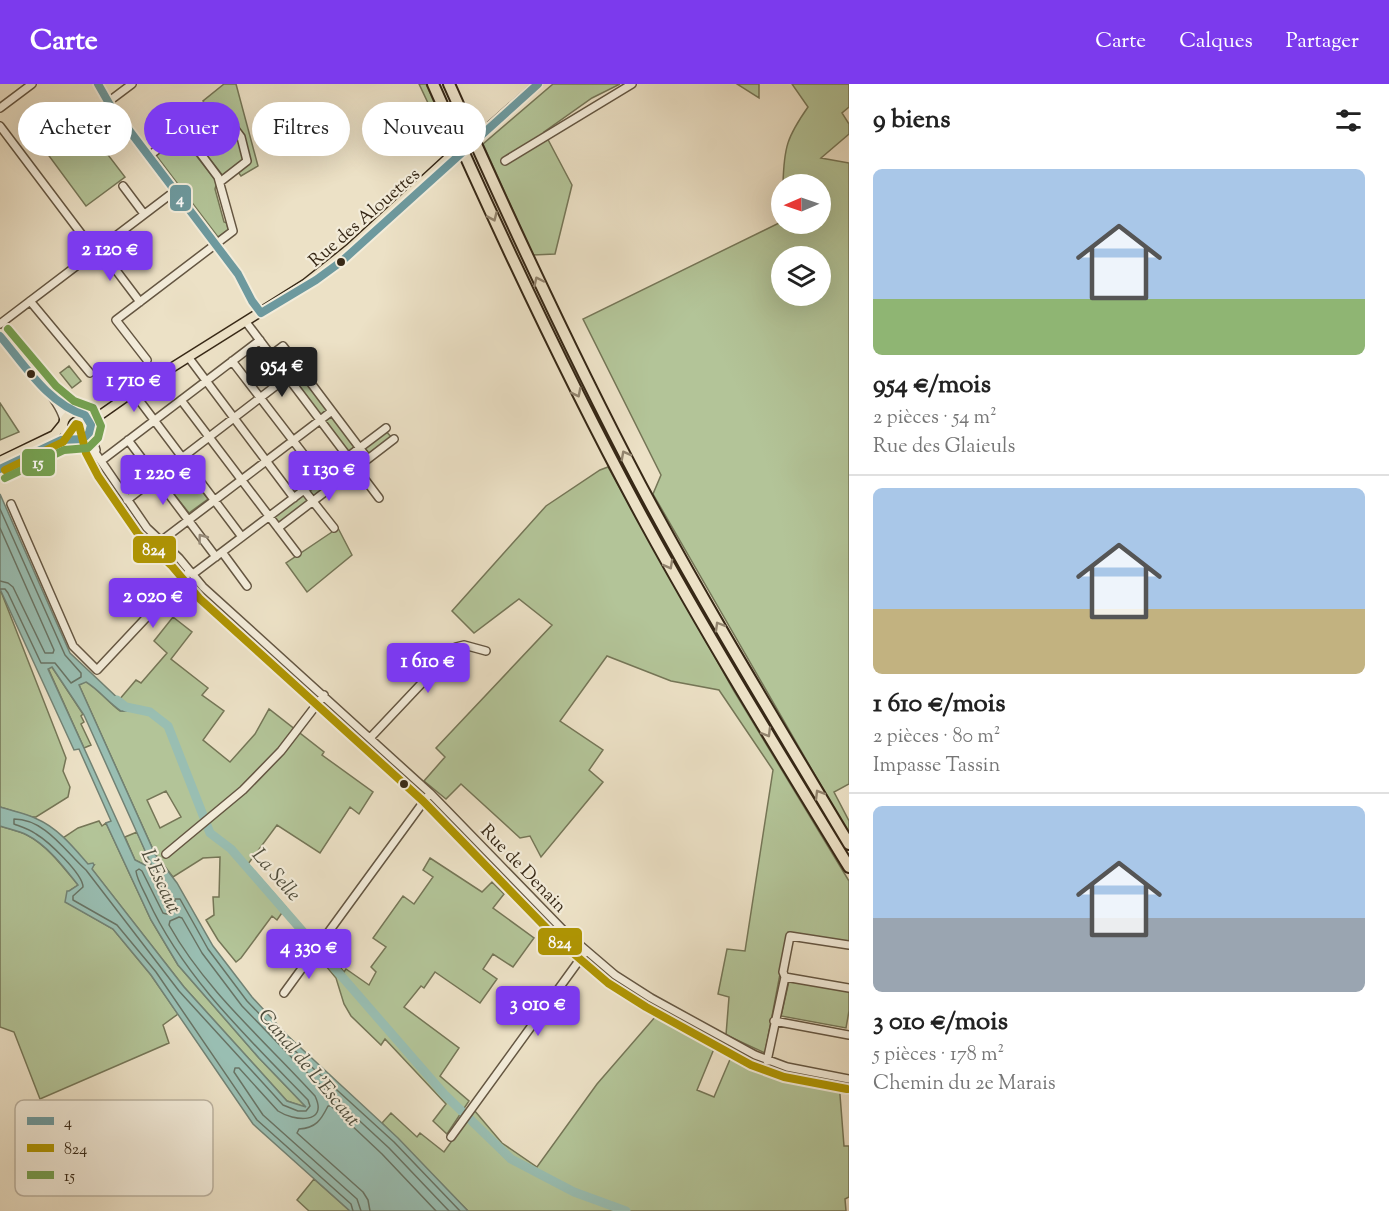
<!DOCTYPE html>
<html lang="fr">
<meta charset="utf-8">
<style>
:root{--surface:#fff;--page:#f2f2f2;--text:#222;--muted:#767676;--line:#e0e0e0;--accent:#7c3aed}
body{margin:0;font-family:"Sorts Mill Goudy",serif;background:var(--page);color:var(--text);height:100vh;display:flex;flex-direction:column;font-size:22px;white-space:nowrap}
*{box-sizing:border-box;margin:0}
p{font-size:20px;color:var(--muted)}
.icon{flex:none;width:33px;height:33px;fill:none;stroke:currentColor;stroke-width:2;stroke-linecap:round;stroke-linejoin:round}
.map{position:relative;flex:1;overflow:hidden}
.panel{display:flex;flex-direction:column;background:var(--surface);width:540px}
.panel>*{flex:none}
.hud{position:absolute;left:18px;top:18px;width:570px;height:54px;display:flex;gap:12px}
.needle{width:39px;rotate:268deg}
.tools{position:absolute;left:771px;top:90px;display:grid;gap:12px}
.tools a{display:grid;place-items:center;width:60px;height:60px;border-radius:50%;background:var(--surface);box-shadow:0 6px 24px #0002;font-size:30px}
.price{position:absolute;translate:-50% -51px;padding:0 14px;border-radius:6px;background:var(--accent);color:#fff;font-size:20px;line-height:39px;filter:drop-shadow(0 2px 3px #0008)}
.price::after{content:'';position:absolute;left:50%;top:36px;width:18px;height:14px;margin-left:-9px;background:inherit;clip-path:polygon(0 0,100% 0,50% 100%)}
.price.on{background:#222;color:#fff}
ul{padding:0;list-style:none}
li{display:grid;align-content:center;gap:12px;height:318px;padding:0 24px}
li+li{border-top:2px solid var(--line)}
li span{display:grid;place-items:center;height:186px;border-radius:9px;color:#555}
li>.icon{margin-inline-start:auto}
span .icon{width:108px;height:108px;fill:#fffc;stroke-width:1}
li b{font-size:26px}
h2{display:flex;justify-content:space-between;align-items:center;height:72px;padding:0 24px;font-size:26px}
.pill{padding:0 21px;border-radius:27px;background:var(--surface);box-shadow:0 6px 24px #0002;font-size:21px;line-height:54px}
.pill.on{background:var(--accent);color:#fff}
header{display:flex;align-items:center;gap:36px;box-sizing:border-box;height:84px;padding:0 30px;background:var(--accent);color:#fff}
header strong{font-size:28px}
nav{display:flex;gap:33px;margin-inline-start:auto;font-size:21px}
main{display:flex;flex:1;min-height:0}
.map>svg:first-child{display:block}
.green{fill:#b3c498;stroke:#757657;stroke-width:1.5;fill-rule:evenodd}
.water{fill:#99beb2;stroke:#728274;stroke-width:1.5;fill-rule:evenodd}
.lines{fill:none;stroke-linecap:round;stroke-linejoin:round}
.shore{stroke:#687364;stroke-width:1.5}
.river{stroke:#99beb2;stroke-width:9}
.minor-casing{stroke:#645642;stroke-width:10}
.major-casing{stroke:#372816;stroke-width:11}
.highway-casing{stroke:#372816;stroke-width:14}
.minor{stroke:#f3ecda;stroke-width:7}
.major{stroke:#ece1c6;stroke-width:8}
.highway{stroke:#ece1c6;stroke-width:10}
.major-bridge-casing{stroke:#372816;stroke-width:11;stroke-linecap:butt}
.major-bridge{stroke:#ece1c6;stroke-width:8}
.bus-1-casing{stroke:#f3ecda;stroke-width:12}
.bus-2-casing{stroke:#f3ecda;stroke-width:12}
.bus-3-casing{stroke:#f3ecda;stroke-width:12}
.bus-1{stroke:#6d999e;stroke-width:8}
.bus-2{stroke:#af9503;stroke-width:8}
.bus-3{stroke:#75a050;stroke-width:8}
.oneway{stroke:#92846e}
.oneway2{stroke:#958a78}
.bus-dot{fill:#372816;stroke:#f3ecda;stroke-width:2}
.labels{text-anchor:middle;stroke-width:4.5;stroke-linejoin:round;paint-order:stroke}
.street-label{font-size:18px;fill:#372816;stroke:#f3ecda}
.water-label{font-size:20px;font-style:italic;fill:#504e3d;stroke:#f3ecda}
.key{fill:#f3ecda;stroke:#bbb19f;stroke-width:1.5}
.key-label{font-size:16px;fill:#372816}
.line-badge{stroke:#f3ecda;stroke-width:2}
.badge-label{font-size:16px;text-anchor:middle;font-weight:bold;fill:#fff}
</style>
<header>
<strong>Carte</strong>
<nav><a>Carte</a><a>Calques</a><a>Partager</a></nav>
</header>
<main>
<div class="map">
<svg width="849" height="1127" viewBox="0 0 849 1127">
<rect width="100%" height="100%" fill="#ece1c6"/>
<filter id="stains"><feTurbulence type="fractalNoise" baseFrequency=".00333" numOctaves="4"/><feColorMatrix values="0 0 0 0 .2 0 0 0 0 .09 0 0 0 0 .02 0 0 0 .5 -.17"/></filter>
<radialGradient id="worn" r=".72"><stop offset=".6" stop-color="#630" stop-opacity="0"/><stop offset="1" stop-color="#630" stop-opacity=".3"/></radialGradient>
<path class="green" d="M224,0H236L258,82L241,92L235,84L223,92L191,51L202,41L196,33L207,23L203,17Z
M419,0H426L452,59L448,61Z
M553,0H620L592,14L544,48L572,101L555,170L533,171L483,60Z
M737,0H759V14Z
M792,0H849V23L842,29L849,40V50L821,74L849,79V700L834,708L849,737V750L653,410L661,391L583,235L781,138L782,140H820V100H783C784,63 787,53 808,23ZM782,172H820V212H782Z
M76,29L125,93L86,122L38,57Z
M180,51L217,98L215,105L224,138L227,139L228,146L218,153L155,70Z
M276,271L288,274L295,284L288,290L274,272Z
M69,282L81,297L72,304L60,289Z
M299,289L328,326L321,332L292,294Z
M0,319L19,348L0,356Z
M332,332L356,364L349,369L325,337Z
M68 342a9 9 0 1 1 18 0a9 9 0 1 1-18 0Z
M385,346L392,354L369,373L363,364Z
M348,376L354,383L314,414L308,406Z
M182,381L208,415L189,429L162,395Z
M608,383L734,607L849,797V858L788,848L765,969L726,951L729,913L718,910L727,865L745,867L773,686L719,606L671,597L607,572L560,637L603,666L589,686L603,698L541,773L530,752L520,754L461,700L446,715L424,697L445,673L436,664L552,541L519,515L474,549L452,527L546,422L600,386Z
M303,409L309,417L278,441L272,433Z
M338,444L352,471L307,508L286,479Z
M0,505L66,674L63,687L70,703L68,713L36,733H32L0,723Z
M173,533L192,548L171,575L208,604L202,611L224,627L203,656L230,678L255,650L269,625L324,668L322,671L373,708L359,730L350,723L320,769L277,741L248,780L286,823L277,836L272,832L241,874L236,878L218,856L206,836L214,831L213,813H219L220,773L203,774L173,793L155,770L79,601L86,597C99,606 108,618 120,627H126L125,621L119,616L136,596L141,599L167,569L154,557ZM166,707L181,733L160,744L147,716Z
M52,583L83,630L81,632L84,638L81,640L91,661L84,664L48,584Z
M99,737L102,742L106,739L151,836L178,881L259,974L307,1024L287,1017L184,903L91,784L94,781H88L63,754L78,744Z
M0,742C9,745 19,747 27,751C47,761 64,784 78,801L69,807L66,818L113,845L151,891L178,930L163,941L169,959L40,1015L14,948L0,943Z
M137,748L169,820L170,823L167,824L147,782L135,776L125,753Z
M430,774L482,808L492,798L504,810L493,824L534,854L513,883L493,870L483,885L497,895L480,919L435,888L424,904L421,902L404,923L459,964L440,992L469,1017L447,1050L433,1037L446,1020L385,955L381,961L351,932L344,920L336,894L316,870L323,862L344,888L346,885L369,901L376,888L371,883L386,863L373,854L403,812L414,820L433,793L423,786Z
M789,897L849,907V927L846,944L781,932Z
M662,925L718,955L697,1006L714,1013L734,966L766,983L839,998L844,1062H849V1113L845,1115L846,1127H468L382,1039L391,1029L417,1053L420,1049L444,1068L474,1026L502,1059L537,1083L597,1000Z
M314,1095L350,1127H309L297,1116Z"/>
<path class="water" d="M0,410L70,569L125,621L127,627H121C108,618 99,606 86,598L79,601L155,770L177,799L213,862L252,913L288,952L398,1054L468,1127H350L253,1040L151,891L113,845L65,818L67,807H69L78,801C64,783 47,761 27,751C19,747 9,745 0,742V723C12,727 26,729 37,735C58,744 74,764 88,780L93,779L94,781L92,785L184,903L287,1017L306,1023L259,974L178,881L151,836L106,739L111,737L79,665L74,666L0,505ZM52,583L84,631L169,820L168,824L147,782L135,776L48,585Z"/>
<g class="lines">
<path class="shore" d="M0,425L65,571L81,589V593L71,599L55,579H41L8,509L5,505H0
M0,444L54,566L53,569H45L13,503L8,499L0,497
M353,1127L351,1120L257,1036L156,888L117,841L73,816V812L83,803C83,790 48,757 36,750C29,745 22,743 14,740V735C45,735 65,767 86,786L179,907L283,1021L298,1027H306L310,1022L308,1016C249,955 184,894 148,816C144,807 137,796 136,787L139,785L142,787L163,829C174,833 175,823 175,815H180L208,865L247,917L304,976L394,1058L460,1127
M361,1127L357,1115L263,1031L234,988L235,984H239L278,1027C293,1037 329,1041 315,1012C265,957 206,907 169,841L170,837L179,833L182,834L202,869L242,922L299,981L389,1064L449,1127
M370,1127L368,1116L363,1108L297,1049L299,1045C316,1044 321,1036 328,1022H331L382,1070L436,1127"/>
<path class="river" d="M117,616L126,623L150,628L168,642L210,749L231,765L444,1010L511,1075L574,1108L626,1127"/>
<defs>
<path id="minor" d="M98,0L110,21L238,190L252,217L261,229
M108,18L132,0
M0,24L32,0
M0,42L95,168
M186,50L215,26H221L241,53L247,77L220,98
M149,72L183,46
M505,77L632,0
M123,102L144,130
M100,165L140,218
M30,217L90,289
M246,238L379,414
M0,240L175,107
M0,252C16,271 61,315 64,337
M271,271L283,262L368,375
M189,274L294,414
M147,276L116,236L233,147L218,93L180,42
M232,277L321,393
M133,308L242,453
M56,314L75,328
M181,316L297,469
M90,347L96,366
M79,356L92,364L147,444L179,474L203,503L430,709L567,850L615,891L651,914L755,971L787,983L849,995
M128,356L216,473
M101,377L260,256
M304,406L334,444
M127,416L299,284
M11,420L73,562L97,586L190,487
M278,444L394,355
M161,457L332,327
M222,468L247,502
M193,490L386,344
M371,653L456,563L464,561L486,567
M166,770L243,706L281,667L324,611
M785,893L783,888L790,852L849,861
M284,909L430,709
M774,937L849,951
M767,977L785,893L849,904
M451,1053L586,867"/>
<path id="major" d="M487,45L538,0
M63 342a14 14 0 1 1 28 0a14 14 0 1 1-28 0Z
M91,341L96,334L133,308L305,200L349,165L448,74
M0,377L54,351L63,340
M0,385L57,358L70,354"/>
<path id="highway" d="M433,0C499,149 568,297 646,440C710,557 780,670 849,783
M449,0C509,135 571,269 640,400C705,522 778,641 849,760"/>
</defs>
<use href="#minor" class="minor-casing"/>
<use href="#major" class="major-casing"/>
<use href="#highway" class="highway-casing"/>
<use href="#minor" class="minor"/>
<use href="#major" class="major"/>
<use href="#highway" class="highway"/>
<defs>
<path id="major-bridge" d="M448,74L485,41"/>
</defs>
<use href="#major-bridge" class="major-bridge-casing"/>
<use href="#major-bridge" class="major-bridge"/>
<defs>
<path id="bus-1" d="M98,0L110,21L238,190L252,217L261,229
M261,229L316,196L342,177L538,0
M0,252C24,280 48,320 85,331L91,341L89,349L83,355L61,356L0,385"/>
<path id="bus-2" d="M5,386L63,358L76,340L79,341L86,369L98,392L138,450L171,481L200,515L423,717L559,857L608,899L646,923L751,981L784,993L847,1005"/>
<path id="bus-3" d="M5,394L64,366L88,364L98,354L101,342L93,324L74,317L56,302L8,245"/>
</defs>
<use href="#bus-1" class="bus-1-casing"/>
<use href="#bus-2" class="bus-2-casing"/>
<use href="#bus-3" class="bus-3-casing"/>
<use href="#bus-1" class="bus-1"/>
<use href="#bus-2" class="bus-2"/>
<use href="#bus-3" class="bus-3"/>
</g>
<defs><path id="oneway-chevron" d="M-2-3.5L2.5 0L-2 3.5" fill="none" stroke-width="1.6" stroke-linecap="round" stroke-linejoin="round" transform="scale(1.5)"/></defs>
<g class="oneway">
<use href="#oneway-chevron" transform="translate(493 133) rotate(66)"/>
<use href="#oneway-chevron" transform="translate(538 197) rotate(-115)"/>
<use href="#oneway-chevron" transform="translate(577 309) rotate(63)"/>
<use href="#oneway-chevron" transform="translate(625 371) rotate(-118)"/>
<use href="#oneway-chevron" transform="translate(669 481) rotate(61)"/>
<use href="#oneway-chevron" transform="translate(719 542) rotate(-120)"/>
<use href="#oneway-chevron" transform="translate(767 649) rotate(59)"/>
<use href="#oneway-chevron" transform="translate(819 710) rotate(-121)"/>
</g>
<use class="oneway2" href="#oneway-chevron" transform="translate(202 454) rotate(-127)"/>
<g class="bus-dot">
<circle cx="341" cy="178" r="5"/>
<circle cx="31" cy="290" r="5"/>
<circle cx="404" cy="700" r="5"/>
</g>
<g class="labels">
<g class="street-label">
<text transform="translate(364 133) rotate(-41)" y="6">Rue des Alouettes</text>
<text transform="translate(524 784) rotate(46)" y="6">Rue de Denain</text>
</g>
<g class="water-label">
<text transform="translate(277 790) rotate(49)" y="7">La Selle</text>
<text transform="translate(162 797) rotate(65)" y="7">L'Escaut</text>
<text transform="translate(310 983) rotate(50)" y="7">Canal de L'Escaut</text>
</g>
</g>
<rect x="15" y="1016" width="198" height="96" rx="9" class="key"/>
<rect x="27" y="1033" width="27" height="8" fill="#6d999e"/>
<rect x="27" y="1060" width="27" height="8" fill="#af9503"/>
<rect x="27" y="1087" width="27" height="8" fill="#75a050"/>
<g class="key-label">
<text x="64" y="1043">4</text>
<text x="64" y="1070">824</text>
<text x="64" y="1097">15</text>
</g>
<g class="line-badge">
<rect x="169" y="100" width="23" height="28" rx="6" fill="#6d999e"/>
<rect x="21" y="364" width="35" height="29" rx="6" fill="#75a050"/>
<rect x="132" y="451" width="45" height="29" rx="6" fill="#af9503"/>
<rect x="537" y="843" width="46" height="29" rx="6" fill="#af9503"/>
</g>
<g class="badge-label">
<text x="180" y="120">4</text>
<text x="38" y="384">15</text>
<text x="154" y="471">824</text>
<text x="560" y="864">824</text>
</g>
<rect width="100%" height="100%" filter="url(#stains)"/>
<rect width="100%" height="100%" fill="url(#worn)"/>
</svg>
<div class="tools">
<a><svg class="needle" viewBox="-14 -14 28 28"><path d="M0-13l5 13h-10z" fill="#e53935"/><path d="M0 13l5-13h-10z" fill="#767676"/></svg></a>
<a><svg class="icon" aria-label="layers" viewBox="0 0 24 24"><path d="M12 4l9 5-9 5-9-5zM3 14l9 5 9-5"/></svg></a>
</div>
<b class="price" style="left:110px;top:198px">2 120 €</b>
<b class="price on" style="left:282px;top:314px">954 €</b>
<b class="price" style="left:134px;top:329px">1 710 €</b>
<b class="price" style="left:329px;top:418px">1 130 €</b>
<b class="price" style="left:163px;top:422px">1 220 €</b>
<b class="price" style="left:153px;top:545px">2 020 €</b>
<b class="price" style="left:428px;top:610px">1 610 €</b>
<b class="price" style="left:309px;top:896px">4 330 €</b>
<b class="price" style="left:538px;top:953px">3 010 €</b>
<div class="hud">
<a class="pill">Acheter</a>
<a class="pill on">Louer</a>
<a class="pill">Filtres</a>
<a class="pill">Nouveau</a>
</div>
</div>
<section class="panel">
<h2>9 biens<svg class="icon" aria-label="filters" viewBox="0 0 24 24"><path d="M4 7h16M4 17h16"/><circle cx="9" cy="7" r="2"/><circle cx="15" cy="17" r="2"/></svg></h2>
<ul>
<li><span style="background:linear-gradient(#a9c7e8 70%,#8fb573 0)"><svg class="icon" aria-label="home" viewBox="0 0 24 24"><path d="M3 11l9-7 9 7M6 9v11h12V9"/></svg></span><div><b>954 €/mois</b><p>2 pièces · 54 m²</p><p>Rue des Glaieuls</p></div></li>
<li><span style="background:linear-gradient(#a9c7e8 65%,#c2b280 0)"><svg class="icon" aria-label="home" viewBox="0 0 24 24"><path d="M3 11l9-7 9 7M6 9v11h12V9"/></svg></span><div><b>1 610 €/mois</b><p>2 pièces · 80 m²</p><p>Impasse Tassin</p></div></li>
<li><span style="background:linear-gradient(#a9c7e8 60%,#9aa5b1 0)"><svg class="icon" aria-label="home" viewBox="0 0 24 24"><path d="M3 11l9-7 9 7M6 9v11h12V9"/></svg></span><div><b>3 010 €/mois</b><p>5 pièces · 178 m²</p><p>Chemin du 2e Marais</p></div></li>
</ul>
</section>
</main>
